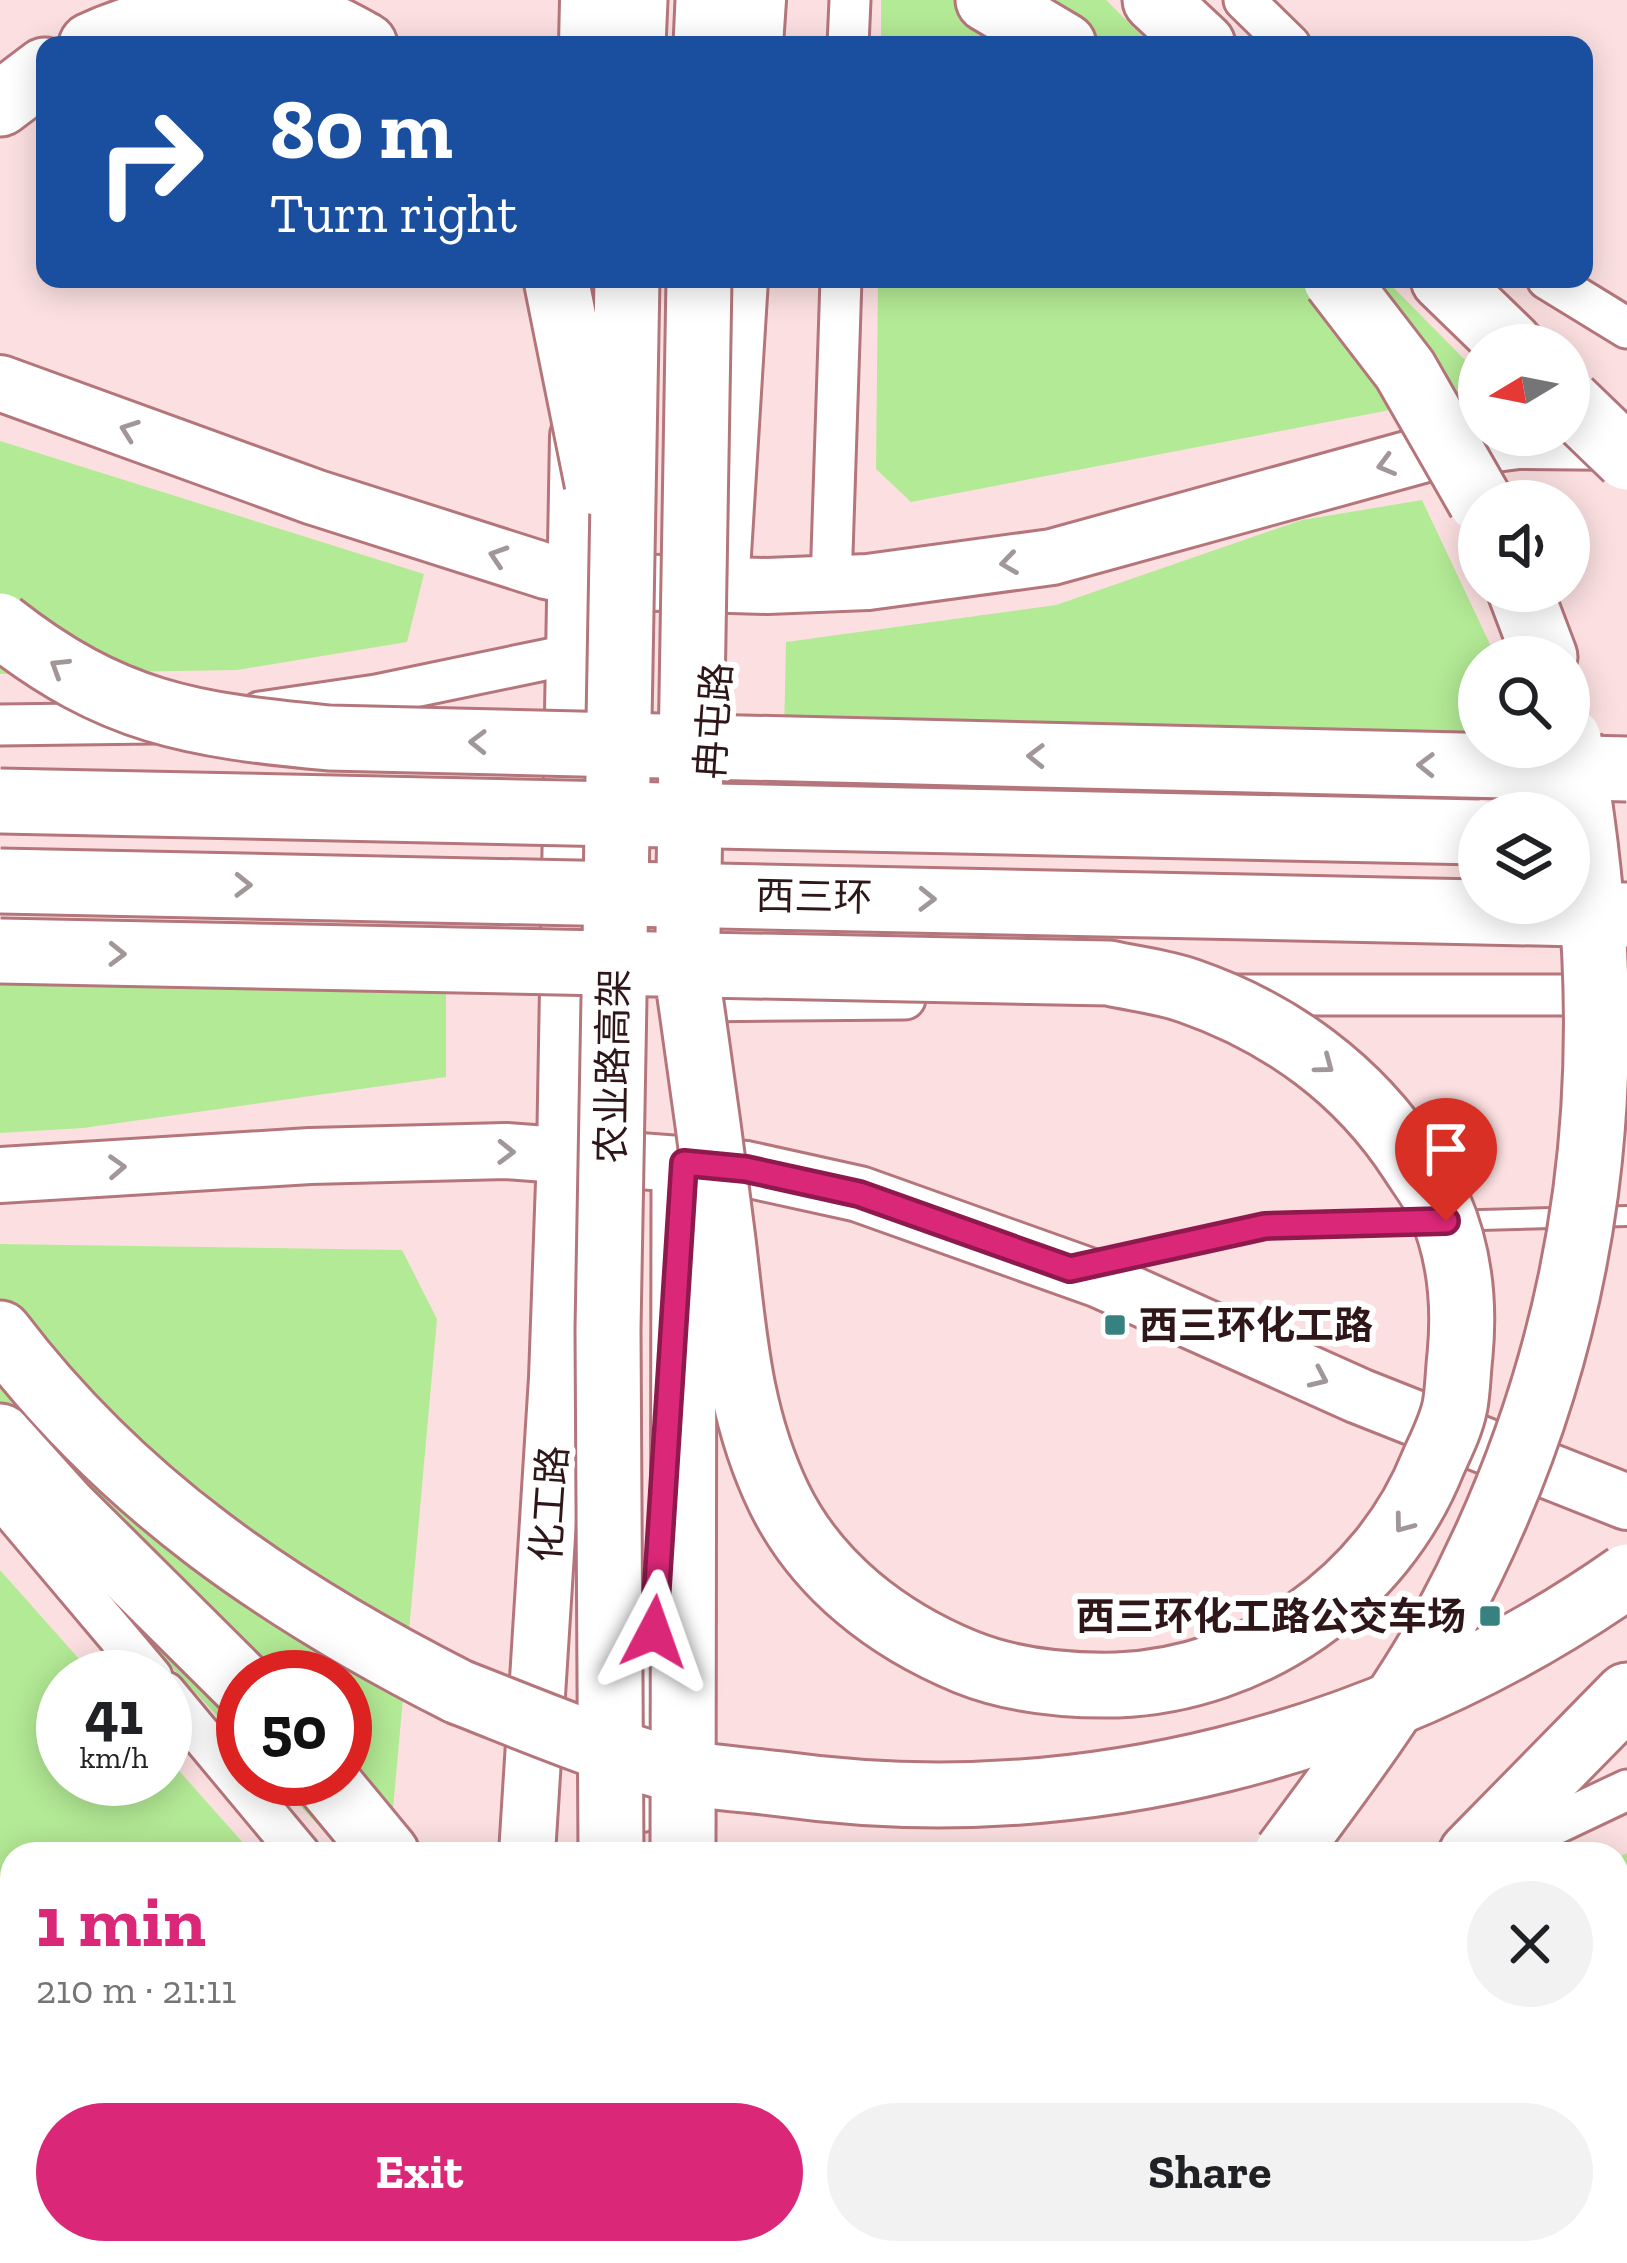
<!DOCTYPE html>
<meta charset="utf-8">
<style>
:root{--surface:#fff;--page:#f2f2f2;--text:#202124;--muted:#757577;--accent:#db2777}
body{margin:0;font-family:"Zilla Slab","Noto Sans SC",serif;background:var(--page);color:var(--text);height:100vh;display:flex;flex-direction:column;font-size:45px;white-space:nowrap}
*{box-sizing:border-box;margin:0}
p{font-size:39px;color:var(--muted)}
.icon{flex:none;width:66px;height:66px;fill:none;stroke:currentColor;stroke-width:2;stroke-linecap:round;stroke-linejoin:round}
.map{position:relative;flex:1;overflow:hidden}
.panel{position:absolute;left:0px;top:1842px;width:1629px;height:423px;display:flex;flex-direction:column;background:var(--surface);border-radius:36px 36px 0 0;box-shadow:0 6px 30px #0003}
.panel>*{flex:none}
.guide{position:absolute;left:36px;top:36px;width:1557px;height:252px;border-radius:24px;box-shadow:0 6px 30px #0003;background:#1a4fa0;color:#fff;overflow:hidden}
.needle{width:78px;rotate:260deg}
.fabs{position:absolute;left:1458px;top:324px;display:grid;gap:24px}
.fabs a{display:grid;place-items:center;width:132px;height:132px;border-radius:50%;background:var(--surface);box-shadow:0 6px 30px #0003;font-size:60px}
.speed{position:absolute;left:36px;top:1650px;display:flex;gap:24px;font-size:60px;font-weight:700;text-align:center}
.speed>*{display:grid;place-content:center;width:156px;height:156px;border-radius:50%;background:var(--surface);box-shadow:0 6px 30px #0003;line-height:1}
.speed small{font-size:30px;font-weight:400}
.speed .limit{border:18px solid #d22;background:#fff;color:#111}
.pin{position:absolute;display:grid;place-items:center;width:102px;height:102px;color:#fff;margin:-123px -51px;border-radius:50% 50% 50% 0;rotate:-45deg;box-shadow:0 0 12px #0007}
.pin .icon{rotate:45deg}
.me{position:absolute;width:132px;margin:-66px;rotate:4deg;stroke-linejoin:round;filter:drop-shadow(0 0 9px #0008)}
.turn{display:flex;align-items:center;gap:42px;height:252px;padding:0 36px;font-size:54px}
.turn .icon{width:156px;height:156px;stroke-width:2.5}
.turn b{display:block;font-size:84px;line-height:102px}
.round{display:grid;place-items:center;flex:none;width:126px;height:126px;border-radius:63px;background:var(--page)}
.headline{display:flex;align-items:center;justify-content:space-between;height:204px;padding:0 36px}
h1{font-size:72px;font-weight:800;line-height:90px;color:var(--accent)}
.button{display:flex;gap:24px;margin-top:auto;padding:24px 36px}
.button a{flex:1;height:138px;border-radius:72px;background:var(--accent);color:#fff;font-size:48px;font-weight:800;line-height:138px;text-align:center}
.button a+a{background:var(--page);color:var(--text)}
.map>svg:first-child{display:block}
.green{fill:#b3ea95}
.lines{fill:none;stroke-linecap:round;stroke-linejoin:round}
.service-casing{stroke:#b4767b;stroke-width:24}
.minor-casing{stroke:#b4767b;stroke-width:45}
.secondary-casing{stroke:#b4767b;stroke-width:60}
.trunk-casing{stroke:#b4767b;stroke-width:69}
.path{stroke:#9b8182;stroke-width:8;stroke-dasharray:12 6;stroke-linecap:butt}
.service{stroke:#fff;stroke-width:18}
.minor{stroke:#fff;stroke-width:39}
.secondary{stroke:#fff;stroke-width:54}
.trunk{stroke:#fff;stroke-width:63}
.trunk-bridge-casing{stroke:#b4767b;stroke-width:69;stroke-linecap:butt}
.trunk-bridge{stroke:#fff;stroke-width:63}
.oneway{stroke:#a19798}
.route-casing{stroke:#8e194d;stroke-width:30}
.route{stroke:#db2777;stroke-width:21}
.poi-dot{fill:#388181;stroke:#fff;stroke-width:4.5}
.labels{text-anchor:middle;stroke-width:12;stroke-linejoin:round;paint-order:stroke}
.street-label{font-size:39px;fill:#2f1719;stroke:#fff}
.poi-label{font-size:39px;font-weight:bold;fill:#2f1719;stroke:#fff;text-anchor:start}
</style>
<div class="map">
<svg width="1627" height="2263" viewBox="0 0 1627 2263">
<rect width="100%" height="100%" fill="#fce0e1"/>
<!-- green -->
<g class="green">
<polygon points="881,0 1106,0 1151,45 881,45"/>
<polygon points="878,279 1385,279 1479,374 1479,393 911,502 876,469"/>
<polygon points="0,441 424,574 407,642 237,670 0,674"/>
<polygon points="1422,500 1496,657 1479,657 1479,733 784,733 786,642 1056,605 1302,520"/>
<polygon points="0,985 446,987 446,1077 83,1128 0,1133"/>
<polygon points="0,1244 402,1250 437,1319 389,1854 345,1854 275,1779 345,1779 345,1677 243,1677 243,1744 0,1481"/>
<polygon points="0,1570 95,1677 63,1677 63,1779 165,1779 165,1755 253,1854 12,1854 12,2253 376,2253 375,2263 0,2263"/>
<polygon points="1627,1853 1627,2263 1159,2263 1171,2253 1617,2253 1617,1858"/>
</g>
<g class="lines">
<defs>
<g id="service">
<polyline points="1098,1263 1265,1226 1627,1216"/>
<polyline points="1563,2263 1571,2263"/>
</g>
<g id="minor">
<polyline points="1244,0 1290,45"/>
<polyline points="848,45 850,0"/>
<polyline points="1547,279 1627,328"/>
<polyline points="831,584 841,279"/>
<polyline points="260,712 376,695 573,654"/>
<polyline points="0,725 154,723"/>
<polyline points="1222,995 1627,995"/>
<polyline points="695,1001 905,999"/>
<polyline points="0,1497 152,1677"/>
<polyline points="165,1692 300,1854"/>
<polyline points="1492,1854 1627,1790"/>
</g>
<g id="secondary">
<polyline points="587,45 588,0"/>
<polyline points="755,45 758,0"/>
<polyline points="0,383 314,497 546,571 595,581 767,586 868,582 1052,557 1433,452 1518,441 1627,442"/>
<polyline points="722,570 740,279"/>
<polyline points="0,1175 310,1156 506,1151 746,1169 859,1194 1100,1280 1359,1396 1627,1502"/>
<polyline points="641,1804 657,1587"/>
<polyline points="527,1854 557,1378 565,1154 578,436"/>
<polyline points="501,2263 501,2253"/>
</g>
<g id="trunk">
<polyline points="988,0 1064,45"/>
<polyline points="1155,0 1203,45"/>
<path d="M 91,45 C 152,16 248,0 314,20 C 332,26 349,36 365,45"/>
<polyline points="633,45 635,0"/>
<polyline points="706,45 708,0"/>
<polyline points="0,104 45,70"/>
<polyline points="1443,279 1511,345"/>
<polyline points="1520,591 1545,657"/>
<path d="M 0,1333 C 123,1495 279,1601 459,1692"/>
<polyline points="0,1436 65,1508 243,1685"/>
<polyline points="325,1779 387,1854"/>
<polyline points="1471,1854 1627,1695"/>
<polyline points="562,2253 564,2263"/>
<polyline points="622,2253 622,2263"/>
<polyline points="695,2253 695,2263"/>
<polyline points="1020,2263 1026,2253"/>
<polyline points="1095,2263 1102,2253"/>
</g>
</defs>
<!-- service casing -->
<use href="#service" class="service-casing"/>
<!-- minor casing -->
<use href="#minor" class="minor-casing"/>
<!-- secondary casing -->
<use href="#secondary" class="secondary-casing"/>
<!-- trunk casing -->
<use href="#trunk" class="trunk-casing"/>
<!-- path -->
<g class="path">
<polyline points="0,1986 12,1997"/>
<polyline points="1617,2106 1627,2100"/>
<polyline points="1617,2132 1627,2138"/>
<polyline points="173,2263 174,2253"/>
<polyline points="257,2263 271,2253"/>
<polyline points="1467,2263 1468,2253"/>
</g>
<!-- service -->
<use href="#service" class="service"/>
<!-- minor -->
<use href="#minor" class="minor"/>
<!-- secondary -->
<use href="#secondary" class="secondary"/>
<!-- trunk -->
<use href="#trunk" class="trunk"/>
<defs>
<g id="trunk-bridge">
<polyline points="556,279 597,483"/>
<polyline points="1335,279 1405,370 1480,501"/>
<polyline points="1569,402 1627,458"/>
<path d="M 0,625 C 112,713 191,725 329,738 L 1627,769"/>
<polyline points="0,801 1479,832"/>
<polyline points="0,881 1627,915"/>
<polyline points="688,934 699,279"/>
<path d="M 0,951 L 1109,973 C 1136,979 1164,982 1189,991 C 1281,1023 1359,1080 1412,1162 C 1421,1176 1432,1190 1439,1205 C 1460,1253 1465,1303 1460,1355 C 1458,1372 1458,1390 1455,1406 C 1451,1426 1441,1445 1433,1463 C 1382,1591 1254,1680 1117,1685 C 1067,1686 1013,1681 966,1662 C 888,1630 817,1576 779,1498 C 738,1413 734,1331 723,1240 C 712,1152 700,1064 687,976"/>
<path d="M 459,1692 C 526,1718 594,1747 664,1767 C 701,1778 743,1779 781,1784 C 1077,1825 1383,1747 1627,1576"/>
<polyline points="611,1854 608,1329 627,279"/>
<polyline points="683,1854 684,1190"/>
<path d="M 1286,1854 C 1341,1780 1399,1703 1444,1622 C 1597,1340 1627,1052 1569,739"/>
</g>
</defs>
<!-- trunk-bridge casing -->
<use href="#trunk-bridge" class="trunk-bridge-casing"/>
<!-- trunk-bridge -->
<use href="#trunk-bridge" class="trunk-bridge"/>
</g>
<!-- one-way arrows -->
<defs><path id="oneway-chevron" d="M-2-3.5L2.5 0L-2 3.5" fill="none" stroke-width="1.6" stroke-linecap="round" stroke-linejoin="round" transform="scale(3)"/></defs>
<g class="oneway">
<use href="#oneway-chevron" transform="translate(129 430) rotate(-160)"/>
<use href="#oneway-chevron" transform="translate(1386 465) rotate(165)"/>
<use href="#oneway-chevron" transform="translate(498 556) rotate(-162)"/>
<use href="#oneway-chevron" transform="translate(1009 563) rotate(172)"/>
<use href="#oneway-chevron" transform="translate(59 667) rotate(-148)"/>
<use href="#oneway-chevron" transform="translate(478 742) rotate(-179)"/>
<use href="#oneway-chevron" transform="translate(1036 756) rotate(-179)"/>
<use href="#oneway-chevron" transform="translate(1426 765) rotate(-179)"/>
<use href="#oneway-chevron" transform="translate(243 885) rotate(1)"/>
<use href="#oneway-chevron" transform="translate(927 899) rotate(1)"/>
<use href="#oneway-chevron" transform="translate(117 954) rotate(1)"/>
<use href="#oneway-chevron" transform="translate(1325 1065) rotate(37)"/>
<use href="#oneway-chevron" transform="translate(506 1152) rotate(1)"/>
<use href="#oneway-chevron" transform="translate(117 1167) rotate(-3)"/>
<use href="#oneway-chevron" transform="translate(1319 1378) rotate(24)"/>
<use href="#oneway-chevron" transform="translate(1403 1524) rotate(127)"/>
</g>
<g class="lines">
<defs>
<polyline id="route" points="654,1632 684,1163 746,1169 859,1194 1070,1269 1265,1226 1446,1221"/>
</defs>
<!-- route casing -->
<use href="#route" class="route-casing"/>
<!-- route -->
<use href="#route" class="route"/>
</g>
<!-- markers -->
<g class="poi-dot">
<rect x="1103" y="1313" width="24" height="24" rx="6"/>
<rect x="1478" y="1604" width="24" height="24" rx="6"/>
</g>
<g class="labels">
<!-- street labels -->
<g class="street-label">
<text transform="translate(713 721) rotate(-86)" y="14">冉屯路</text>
<text transform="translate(814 896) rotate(1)" y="14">西三环</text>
<text transform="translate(612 1066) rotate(-89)" y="14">农业路高架</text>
<text transform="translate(549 1504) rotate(-86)" y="14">化工路</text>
</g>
<!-- poi labels -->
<g class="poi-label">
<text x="1139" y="1339">西三环化工路</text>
<text x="1466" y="1630" text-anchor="end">西三环化工路公交车场</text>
</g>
</g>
</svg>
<div class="fabs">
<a><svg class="needle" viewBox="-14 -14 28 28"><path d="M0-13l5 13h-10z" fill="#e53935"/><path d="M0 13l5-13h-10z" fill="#757577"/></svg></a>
<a><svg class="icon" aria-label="sound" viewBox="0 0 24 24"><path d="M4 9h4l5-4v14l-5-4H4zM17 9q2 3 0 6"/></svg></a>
<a><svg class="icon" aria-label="search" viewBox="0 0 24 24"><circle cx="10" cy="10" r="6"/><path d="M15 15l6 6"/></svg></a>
<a><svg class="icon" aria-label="layers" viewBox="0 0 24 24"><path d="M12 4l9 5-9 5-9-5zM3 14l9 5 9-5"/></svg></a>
</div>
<div class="speed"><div>41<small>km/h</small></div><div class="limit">50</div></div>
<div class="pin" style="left:1446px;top:1221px;background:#d93025"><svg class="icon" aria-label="arrive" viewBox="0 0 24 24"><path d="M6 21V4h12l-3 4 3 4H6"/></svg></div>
<svg class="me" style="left:654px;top:1632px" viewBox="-20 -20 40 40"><path d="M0-17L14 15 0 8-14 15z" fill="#db2777" stroke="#fff" stroke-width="4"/></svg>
<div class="guide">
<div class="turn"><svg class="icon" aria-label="right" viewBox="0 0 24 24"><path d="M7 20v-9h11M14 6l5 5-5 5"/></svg><div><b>80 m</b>Turn right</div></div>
</div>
<section class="panel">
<div class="headline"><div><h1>1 min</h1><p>210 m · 21:11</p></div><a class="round"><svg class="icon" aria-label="close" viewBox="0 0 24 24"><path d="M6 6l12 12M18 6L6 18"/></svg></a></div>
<div class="button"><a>Exit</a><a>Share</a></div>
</section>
</div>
